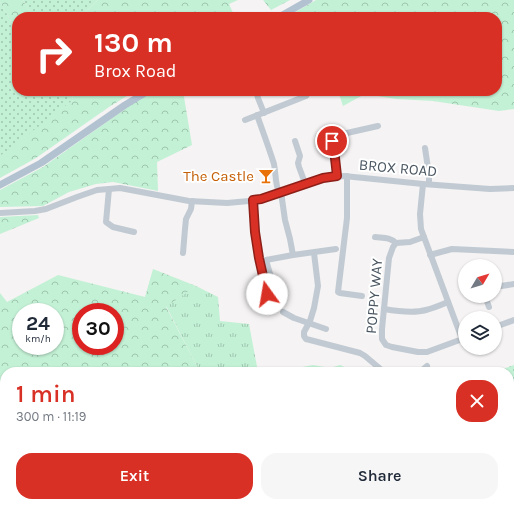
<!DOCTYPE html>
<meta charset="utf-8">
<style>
:root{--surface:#fff;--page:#f6f6f7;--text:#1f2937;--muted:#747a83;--accent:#d93025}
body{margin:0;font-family:Karla,sans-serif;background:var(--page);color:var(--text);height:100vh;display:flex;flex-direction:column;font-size:15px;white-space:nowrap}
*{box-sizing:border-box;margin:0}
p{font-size:13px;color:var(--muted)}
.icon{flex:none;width:22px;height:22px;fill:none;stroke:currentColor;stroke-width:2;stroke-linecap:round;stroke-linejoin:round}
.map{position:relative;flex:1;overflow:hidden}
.side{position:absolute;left:0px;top:367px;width:514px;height:140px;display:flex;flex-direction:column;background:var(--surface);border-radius:16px 16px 0 0;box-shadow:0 1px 3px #0004}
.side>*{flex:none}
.guide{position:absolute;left:12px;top:12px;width:490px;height:84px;border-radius:16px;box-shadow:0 1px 3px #0004;background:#d93025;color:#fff;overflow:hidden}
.needle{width:26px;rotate:52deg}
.fabs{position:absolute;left:458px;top:259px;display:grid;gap:8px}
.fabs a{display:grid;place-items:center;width:44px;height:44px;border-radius:50%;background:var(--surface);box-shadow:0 1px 3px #0004;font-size:20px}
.speed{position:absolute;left:12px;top:303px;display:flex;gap:8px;font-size:20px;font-weight:700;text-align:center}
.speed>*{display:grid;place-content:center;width:52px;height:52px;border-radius:50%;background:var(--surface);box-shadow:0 1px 3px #0004;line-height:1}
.speed small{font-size:10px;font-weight:400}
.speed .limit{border:6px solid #d22;background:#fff;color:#111}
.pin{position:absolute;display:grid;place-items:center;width:34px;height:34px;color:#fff;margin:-17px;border:2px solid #fff;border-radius:50%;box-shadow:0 1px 4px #0007}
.me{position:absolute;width:44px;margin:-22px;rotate:347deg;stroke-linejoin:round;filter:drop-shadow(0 0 3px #0008)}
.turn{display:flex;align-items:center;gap:14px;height:84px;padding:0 16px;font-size:18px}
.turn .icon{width:52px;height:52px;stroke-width:2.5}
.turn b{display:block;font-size:28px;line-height:34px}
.round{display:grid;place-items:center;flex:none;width:42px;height:42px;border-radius:16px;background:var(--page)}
.head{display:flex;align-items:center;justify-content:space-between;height:68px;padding:0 16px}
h1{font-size:24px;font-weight:600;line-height:30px;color:var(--accent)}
.primary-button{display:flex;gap:8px;margin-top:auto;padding:8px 16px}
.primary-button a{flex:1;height:46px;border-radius:16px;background:var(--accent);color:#fff;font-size:16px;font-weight:600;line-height:46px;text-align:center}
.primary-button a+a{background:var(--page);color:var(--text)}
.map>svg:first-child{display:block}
.grass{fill:url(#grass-tufts)}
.forest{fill:url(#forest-crowns);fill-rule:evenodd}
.park{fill:url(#park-dots)}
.water{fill:#90daee}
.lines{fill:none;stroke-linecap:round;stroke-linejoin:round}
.stream{stroke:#90daee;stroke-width:1.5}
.minor{stroke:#c1cad2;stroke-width:6}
.major{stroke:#b3c2d1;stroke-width:7}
.route-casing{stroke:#8d1f18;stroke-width:10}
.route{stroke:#d93025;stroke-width:7}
.labels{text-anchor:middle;stroke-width:4;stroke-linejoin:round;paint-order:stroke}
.street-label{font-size:15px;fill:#4a5661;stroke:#fff}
.food-label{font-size:15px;fill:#c56008;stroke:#fff;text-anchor:end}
</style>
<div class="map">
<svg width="514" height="507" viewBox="0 0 514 507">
<defs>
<pattern id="grass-tufts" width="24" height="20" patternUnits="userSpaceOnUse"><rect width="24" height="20" fill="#c3f1d5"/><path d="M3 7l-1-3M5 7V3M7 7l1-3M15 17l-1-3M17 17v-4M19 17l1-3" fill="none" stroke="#a0c6b0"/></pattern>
<pattern id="forest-crowns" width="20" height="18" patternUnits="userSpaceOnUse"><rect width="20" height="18" fill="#c3f1d5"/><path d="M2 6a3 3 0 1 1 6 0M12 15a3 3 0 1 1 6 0" fill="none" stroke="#a0c6b0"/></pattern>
<pattern id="park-dots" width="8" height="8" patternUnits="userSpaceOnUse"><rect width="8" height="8" fill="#c3f1d5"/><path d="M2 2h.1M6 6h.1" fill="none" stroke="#a0c6b0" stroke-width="1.8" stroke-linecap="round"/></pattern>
</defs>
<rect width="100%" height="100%" fill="#f5f3f3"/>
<!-- grass -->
<g class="grass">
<polygon points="196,286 218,297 220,321 249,324 258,372 200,372 166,306"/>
<polygon points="222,502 291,502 295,507 303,507 227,507"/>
</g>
<!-- forest -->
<g class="forest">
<polygon points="0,0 23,0 33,17 17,17 17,32 0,2"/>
<polygon points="98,0 238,0 229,4 235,17 80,17"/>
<polygon points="263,0 290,0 271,10"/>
<polygon points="316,0 514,0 514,109 499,111 433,101 396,99 365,94 343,106 338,91 497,91 497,17 287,17"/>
<polygon points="72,91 135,91 109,107 36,158 0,178 0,156 30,131 73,100"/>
<polygon points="154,91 183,91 192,145 157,162 158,191 113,182 96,184 69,192 43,206 0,207 0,190 43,167 142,97"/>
<polygon points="38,215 39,218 0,234 0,217"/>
<path d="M 153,269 L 196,286 L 166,307 L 200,372 L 5,372 L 5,502 L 100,502 L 94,507 L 0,507 L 0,293 L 7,302 L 58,275 L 145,297 ZM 21,312 L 55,312 L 55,346 L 21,346 ZM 81,312 L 115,312 L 115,346 L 81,346 Z"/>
<polygon points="313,365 330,368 340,365 355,372 291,372 292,369"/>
<polygon points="179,502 222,502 227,507 183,507"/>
<polygon points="291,502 497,502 496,507 295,507"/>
</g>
<!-- park -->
<g class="park">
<polygon points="23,0 98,0 80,17 33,17"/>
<polygon points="0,2 17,32 17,91 72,91 73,100 0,156"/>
<polygon points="514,365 514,507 496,507 497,502 509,502 509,372 494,372"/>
</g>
<!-- water -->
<polygon class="water" points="323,502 338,502 337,507 323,507"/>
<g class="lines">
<!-- stream -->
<polyline class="stream" points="491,507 491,502"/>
<!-- minor -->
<g class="minor">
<polyline points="260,91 257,94 258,98 264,113"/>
<path d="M 257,115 C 263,132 269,148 274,164 C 276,174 275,183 279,193"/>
<polyline points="245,120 306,96 308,93 307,91"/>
<polyline points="295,141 300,156 298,163 299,167 305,183"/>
<polyline points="425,148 429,175 429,184"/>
<polyline points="337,176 332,139 335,136 338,135 378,126"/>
<polyline points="347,176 347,218 338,292 340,293 362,296"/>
<polyline points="423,184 420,214 421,229 462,339"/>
<polyline points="109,189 106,222 113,227 134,232"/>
<polyline points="281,192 285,220 290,239 293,255 336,249"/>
<polyline points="253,200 255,232 259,259 267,294"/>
<polyline points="0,213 35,211 46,209 77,197 97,190 109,189 120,188 189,201 227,203 249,201 261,199 323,178 344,176 423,184 490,189 514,188"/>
<path d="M 375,237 C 383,238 390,237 396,243"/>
<polyline points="424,237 410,242 396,243 393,247 389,258 382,329 382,339 386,345 392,347 418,352 427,352 465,338"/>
<polyline points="183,253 185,229 186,219 191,209 192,201"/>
<polyline points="314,253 318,286 314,308 310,321 304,332 304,336 306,339 310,340 360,353 365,356 384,372"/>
<polyline points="430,255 452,249 514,252"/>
<polyline points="495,287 514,284"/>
<polyline points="275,291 266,260 293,255"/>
<polyline points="485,296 489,307"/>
<path d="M 384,309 C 396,311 415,313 426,310 C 434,308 441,305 448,302"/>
<polyline points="283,312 294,318 326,329"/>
<polyline points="495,327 514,320"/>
<polyline points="420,372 427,366"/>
</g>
<!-- major -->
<g class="major">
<polyline points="279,17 309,0"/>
<polyline points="0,185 41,163 125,105 148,91"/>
</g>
</g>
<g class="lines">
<defs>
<polyline id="route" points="267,294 259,258 255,232 253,200 261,199 323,178 337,176 335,158 332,141"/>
</defs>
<!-- route casing -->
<use href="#route" class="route-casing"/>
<!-- route -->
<use href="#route" class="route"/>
</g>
<!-- icons -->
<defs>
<symbol id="bar-bare" viewBox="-9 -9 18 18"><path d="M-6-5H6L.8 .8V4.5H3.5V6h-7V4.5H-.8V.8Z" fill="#e8710a" stroke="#fff" stroke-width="2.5" paint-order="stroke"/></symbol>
</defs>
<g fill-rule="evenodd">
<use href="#bar-bare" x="255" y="165" width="22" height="22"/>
</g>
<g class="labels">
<!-- street labels -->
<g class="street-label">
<text transform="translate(398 168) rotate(5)" y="5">BROX ROAD</text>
<text transform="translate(374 296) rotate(-85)" y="5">POPPY WAY</text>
</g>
<!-- food labels -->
<g class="food-label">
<text x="254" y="181">The Castle</text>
</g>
</g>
</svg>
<div class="fabs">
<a><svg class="needle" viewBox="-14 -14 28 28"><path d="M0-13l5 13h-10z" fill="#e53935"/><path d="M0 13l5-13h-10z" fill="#747a83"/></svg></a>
<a><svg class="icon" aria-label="layers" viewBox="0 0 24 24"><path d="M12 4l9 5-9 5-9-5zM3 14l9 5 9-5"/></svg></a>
</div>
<div class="speed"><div>24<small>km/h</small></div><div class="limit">30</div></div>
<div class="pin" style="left:332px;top:141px;background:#d93025"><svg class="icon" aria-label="arrive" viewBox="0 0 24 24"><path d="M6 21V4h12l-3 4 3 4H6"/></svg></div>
<svg class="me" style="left:267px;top:294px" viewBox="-20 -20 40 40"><circle r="19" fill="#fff"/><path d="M0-13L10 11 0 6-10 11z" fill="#d93025"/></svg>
<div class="guide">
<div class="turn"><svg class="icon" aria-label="right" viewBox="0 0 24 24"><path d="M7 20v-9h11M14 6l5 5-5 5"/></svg><div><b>130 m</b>Brox Road</div></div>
</div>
<section class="side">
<div class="head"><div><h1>1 min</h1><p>300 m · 11:19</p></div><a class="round" style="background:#d93025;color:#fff"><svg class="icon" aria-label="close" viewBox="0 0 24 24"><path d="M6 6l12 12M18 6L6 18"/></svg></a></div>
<div class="primary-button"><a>Exit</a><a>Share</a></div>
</section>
</div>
